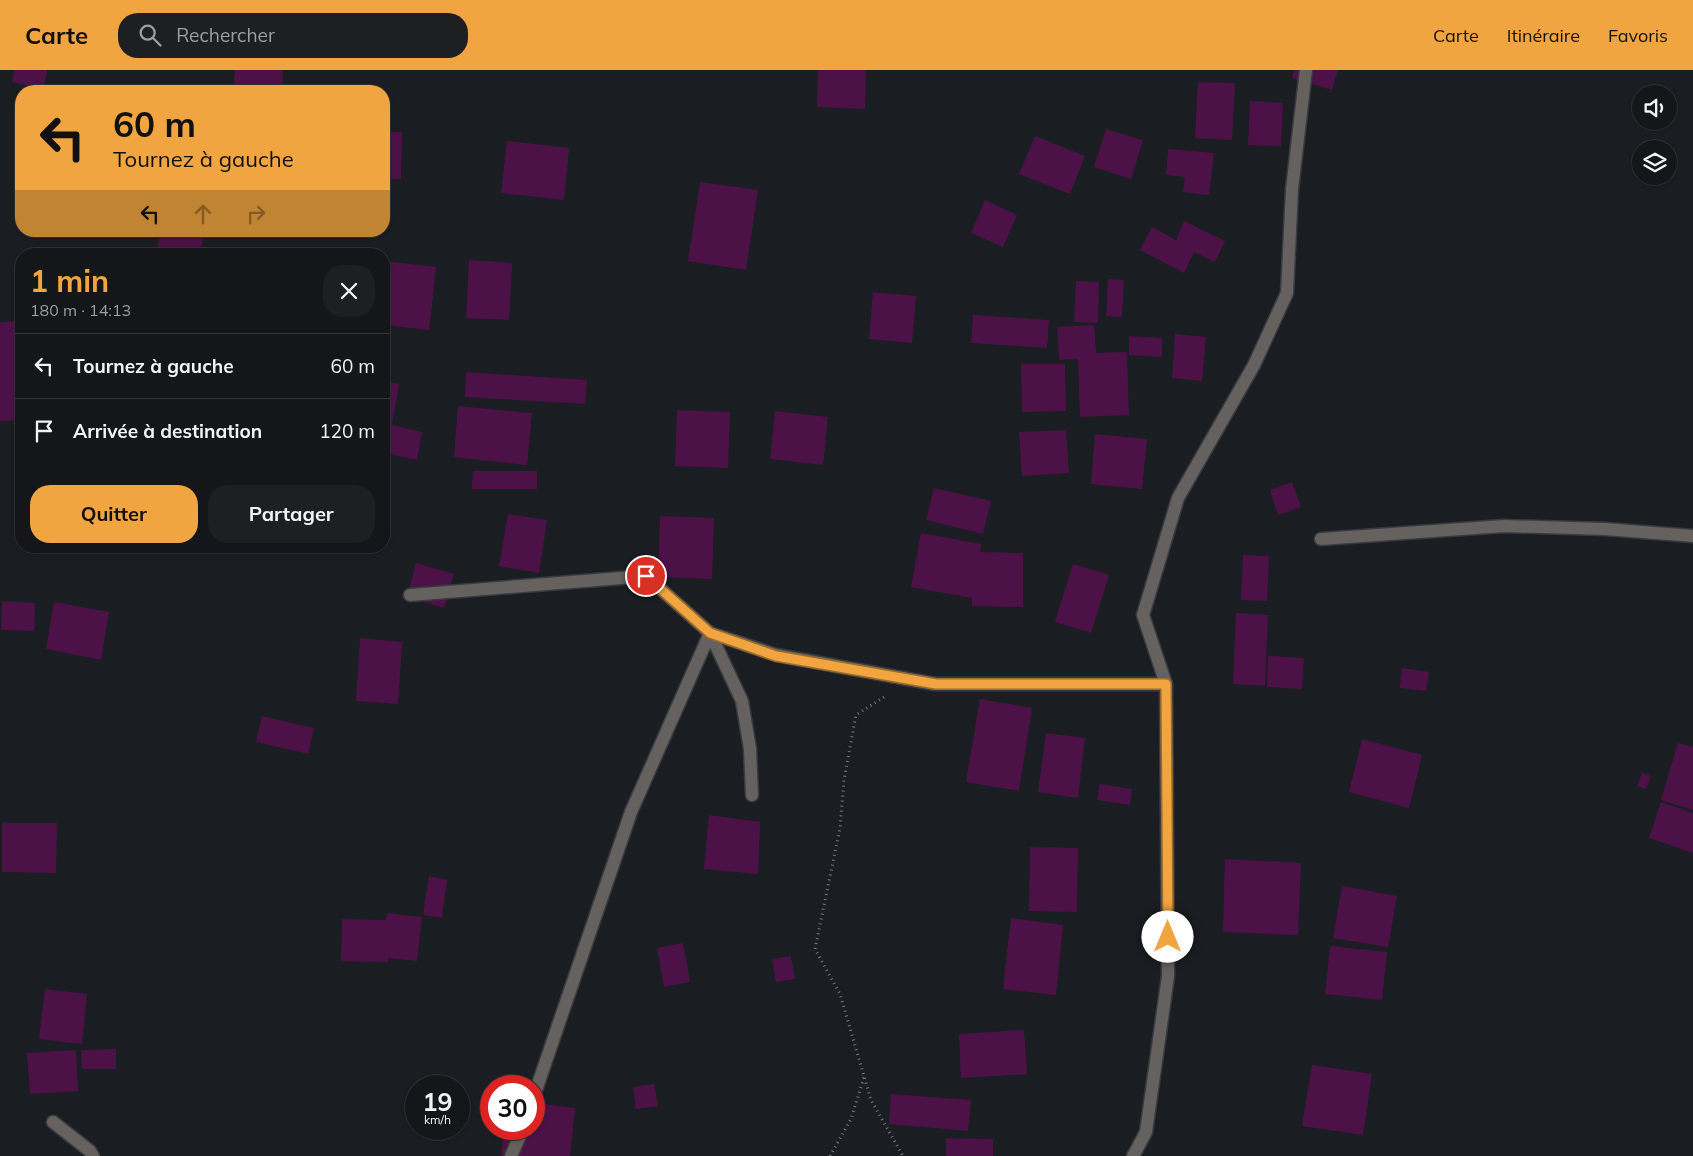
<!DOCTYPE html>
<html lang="fr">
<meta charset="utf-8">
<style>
:root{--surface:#14161a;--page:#1d1f23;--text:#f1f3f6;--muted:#9d9fa2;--line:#333539;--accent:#f1a540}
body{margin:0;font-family:Mulish,sans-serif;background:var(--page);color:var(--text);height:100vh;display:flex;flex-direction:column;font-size:19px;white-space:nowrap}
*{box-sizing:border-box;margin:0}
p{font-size:16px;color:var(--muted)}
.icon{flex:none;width:28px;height:28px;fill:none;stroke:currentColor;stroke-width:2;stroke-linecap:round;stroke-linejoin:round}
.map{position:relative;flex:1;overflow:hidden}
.details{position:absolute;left:15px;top:178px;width:375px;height:305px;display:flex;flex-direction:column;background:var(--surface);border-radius:20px;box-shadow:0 1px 4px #0004,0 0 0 1px var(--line)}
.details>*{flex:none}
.hud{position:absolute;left:15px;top:15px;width:375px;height:152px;border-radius:20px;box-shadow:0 1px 4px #0004,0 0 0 1px var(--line);background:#f1a540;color:#111;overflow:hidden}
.fabs{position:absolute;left:1632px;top:15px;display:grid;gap:10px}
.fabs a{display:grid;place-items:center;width:45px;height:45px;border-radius:50%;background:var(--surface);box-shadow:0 1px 4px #0004,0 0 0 1px var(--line);font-size:25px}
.speed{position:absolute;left:405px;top:1005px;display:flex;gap:10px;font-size:25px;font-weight:700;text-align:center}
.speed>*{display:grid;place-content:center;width:65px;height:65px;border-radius:50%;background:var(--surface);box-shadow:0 1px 4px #0004,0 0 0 1px var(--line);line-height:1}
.speed small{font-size:12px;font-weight:400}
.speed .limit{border:8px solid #d22;background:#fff;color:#111}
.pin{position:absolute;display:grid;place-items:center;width:42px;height:42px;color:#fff;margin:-21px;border:2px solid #fff;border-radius:50%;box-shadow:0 1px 5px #0007}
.me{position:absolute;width:55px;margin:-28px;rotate:0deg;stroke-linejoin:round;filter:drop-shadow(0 0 4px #0008)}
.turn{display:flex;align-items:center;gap:18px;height:105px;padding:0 15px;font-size:22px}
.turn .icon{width:65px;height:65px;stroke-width:2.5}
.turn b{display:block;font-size:35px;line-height:42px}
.lanes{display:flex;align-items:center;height:48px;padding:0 15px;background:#0003;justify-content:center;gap:25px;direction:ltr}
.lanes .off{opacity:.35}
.round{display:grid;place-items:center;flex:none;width:52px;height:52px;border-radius:20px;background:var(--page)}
.head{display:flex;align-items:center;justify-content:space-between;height:85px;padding:0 15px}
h1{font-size:30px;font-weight:700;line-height:38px;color:var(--accent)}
.action{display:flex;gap:10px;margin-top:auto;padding:10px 15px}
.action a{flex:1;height:58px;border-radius:20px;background:var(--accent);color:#111;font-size:20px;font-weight:700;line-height:58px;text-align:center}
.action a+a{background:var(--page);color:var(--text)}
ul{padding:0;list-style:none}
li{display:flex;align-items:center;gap:15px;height:65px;padding:0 15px;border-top:1px solid var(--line)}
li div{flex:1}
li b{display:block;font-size:19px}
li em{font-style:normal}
header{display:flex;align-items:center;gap:30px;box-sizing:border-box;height:70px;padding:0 25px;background:var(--accent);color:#111}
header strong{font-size:24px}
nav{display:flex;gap:28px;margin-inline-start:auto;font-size:18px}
.search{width:350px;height:45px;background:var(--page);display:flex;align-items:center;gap:12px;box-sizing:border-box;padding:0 18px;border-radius:20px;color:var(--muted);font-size:19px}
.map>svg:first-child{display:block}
.building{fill:#4c1248}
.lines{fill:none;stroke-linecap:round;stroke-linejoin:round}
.minor-casing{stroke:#373a3f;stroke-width:15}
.path{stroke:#787a7f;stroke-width:3;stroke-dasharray:1 4;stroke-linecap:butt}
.minor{stroke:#64615f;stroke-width:12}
.route-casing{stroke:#9d6b2a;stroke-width:12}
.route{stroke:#f1a540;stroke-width:9}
</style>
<header>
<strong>Carte</strong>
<div class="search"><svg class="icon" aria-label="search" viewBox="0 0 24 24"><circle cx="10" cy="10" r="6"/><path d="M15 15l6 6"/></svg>Rechercher</div>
<nav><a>Carte</a><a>Itinéraire</a><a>Favoris</a></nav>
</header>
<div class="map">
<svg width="1693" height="1086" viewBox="0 0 1693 1086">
<rect width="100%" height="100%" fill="#1a1d22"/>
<!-- building -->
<g class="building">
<polygon points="14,0 47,0 43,19 12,12"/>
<polygon points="235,0 283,0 282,21 233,21"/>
<polygon points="818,0 866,0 865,39 817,37"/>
<polygon points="1294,0 1338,0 1332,20 1292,8"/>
<polygon points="1198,12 1235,13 1232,70 1195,68"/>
<polygon points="1250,31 1283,33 1281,76 1248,75"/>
<polygon points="1106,59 1143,70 1131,109 1094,97"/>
<polygon points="384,62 402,62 401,109 384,109"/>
<polygon points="1035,66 1085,86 1070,124 1019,104"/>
<polygon points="507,71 569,78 564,130 501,123"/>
<polygon points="1168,79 1214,83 1209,125 1183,122 1185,107 1166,105"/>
<polygon points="700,112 758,120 746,200 688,191"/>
<polygon points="985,130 1017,145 1003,177 971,163"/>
<polygon points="1184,151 1225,171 1215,192 1194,182 1184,203 1140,180 1152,157 1176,170"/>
<polygon points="161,161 180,161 203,167 200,184 156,184"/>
<polygon points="469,190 512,193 509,250 466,248"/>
<polygon points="384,191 436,197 429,260 384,255"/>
<polygon points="1108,209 1124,210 1122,247 1106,246"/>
<polygon points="1076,211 1099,212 1098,253 1074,252"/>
<polygon points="873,222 916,226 912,273 869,269"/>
<polygon points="973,245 1049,250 1047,278 971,273"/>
<polygon points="16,251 21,350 0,351 0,252"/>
<polygon points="1094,255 1096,283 1127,282 1129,345 1080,347 1078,289 1059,290 1057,257"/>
<polygon points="1175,264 1206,267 1202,311 1172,308"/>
<polygon points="1129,266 1162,268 1162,287 1129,285"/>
<polygon points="1021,294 1065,294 1066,341 1022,342"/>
<polygon points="466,302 587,310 585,334 465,327"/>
<polygon points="384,311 399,314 392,355 422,362 417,390 384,383"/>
<polygon points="458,336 532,343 527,395 454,387"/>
<polygon points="677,340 730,342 728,398 675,396"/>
<polygon points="775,341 828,347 823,395 770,389"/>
<polygon points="1066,360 1069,403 1022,406 1019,362"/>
<polygon points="1095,364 1147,369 1142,419 1091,414"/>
<polygon points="473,401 537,401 537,419 472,419"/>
<polygon points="1292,412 1301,437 1278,445 1270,420"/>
<polygon points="934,418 991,431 983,464 926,450"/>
<polygon points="508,444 547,450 539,503 499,496"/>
<polygon points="660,446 714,448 712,509 658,507"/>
<polygon points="921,463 981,474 980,482 1023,483 1023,537 972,536 972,528 911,517"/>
<polygon points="1243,485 1269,486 1267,531 1241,530"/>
<polygon points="416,493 454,504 444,538 407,527"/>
<polygon points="1073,494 1109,505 1091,563 1055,552"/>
<polygon points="2,531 35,533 34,561 1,560"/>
<polygon points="54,532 109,542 101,590 46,579"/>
<polygon points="1236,543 1268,545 1265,616 1233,614"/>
<polygon points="360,568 402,572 398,634 356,631"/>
<polygon points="1268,586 1304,588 1302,619 1267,617"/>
<polygon points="1402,598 1429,602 1426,621 1400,618"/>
<polygon points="980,629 1032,638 1019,721 966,712"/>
<polygon points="262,646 314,658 308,684 256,672"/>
<polygon points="1046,663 1085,668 1078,728 1038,722"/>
<polygon points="1362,669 1422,685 1409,738 1349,722"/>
<polygon points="1678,673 1693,677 1693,740 1661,730"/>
<polygon points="1642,703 1651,706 1646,719 1637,716"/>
<polygon points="1100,714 1132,719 1130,735 1097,730"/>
<polygon points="1661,732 1693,743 1693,783 1649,768"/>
<polygon points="709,745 760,752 758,804 704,799"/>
<polygon points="2,753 57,753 56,803 2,802"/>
<polygon points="1030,777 1078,778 1077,842 1029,841"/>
<polygon points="1225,789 1301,793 1298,865 1223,862"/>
<polygon points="429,806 447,810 442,848 423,845"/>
<polygon points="1342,816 1397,826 1388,877 1333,868"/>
<polygon points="387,843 422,847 417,891 388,888 388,892 341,891 342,849 386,850"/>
<polygon points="1011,848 1063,855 1056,925 1003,919"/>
<polygon points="683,873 690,912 664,917 657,878"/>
<polygon points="1330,876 1387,882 1382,930 1325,924"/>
<polygon points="791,886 795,909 776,912 772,889"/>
<polygon points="45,919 87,924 82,974 39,969"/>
<polygon points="1024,960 1027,1004 961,1008 959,964"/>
<polygon points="116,979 116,999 82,999 81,980"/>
<polygon points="76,980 78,1021 30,1024 27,983"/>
<polygon points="1312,995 1372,1004 1363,1065 1302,1056"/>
<polygon points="654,1014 658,1036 636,1039 633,1017"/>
<polygon points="891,1024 971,1030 968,1061 889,1054"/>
<polygon points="534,1033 575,1038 570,1086 501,1086 504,1059 534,1059"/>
<polygon points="946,1068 993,1069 993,1086 946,1086"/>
</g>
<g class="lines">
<defs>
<g id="minor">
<polyline points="1321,469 1504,456 1605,459 1693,466"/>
<polyline points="410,525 646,506 710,563 776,585 935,614 1166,614"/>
<polyline points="710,563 742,631 750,679 752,725"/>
<polyline points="534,1026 631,742 710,563"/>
<polyline points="53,1052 90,1081 93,1086"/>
<polyline points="511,1086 523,1059"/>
<polyline points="1133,1086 1146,1062 1168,906 1166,614 1143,545 1178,428 1254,295 1287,223 1292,119 1306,0"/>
</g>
</defs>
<!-- minor casing -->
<use href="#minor" class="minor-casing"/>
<!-- path -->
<g class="path">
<polyline points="884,627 856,645 844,710 840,758 815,879 840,924 871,1030 903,1086"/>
<polyline points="830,1086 851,1049 864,1007"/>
</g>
<!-- minor -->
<use href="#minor" class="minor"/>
</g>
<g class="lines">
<defs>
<polyline id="route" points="646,506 710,563 776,586 936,614 1166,614 1168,867"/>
</defs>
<!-- route casing -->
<use href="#route" class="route-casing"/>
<!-- route -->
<use href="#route" class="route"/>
</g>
</svg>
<div class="fabs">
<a><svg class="icon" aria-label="sound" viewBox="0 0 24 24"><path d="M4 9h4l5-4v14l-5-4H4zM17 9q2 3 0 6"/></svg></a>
<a><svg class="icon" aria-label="layers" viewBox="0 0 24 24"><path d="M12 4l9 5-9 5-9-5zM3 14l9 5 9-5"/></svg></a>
</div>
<div class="speed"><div>19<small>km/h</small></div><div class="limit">30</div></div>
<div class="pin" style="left:646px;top:506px;background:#d93025"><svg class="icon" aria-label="arrive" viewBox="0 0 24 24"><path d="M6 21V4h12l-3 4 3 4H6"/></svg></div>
<svg class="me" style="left:1168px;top:867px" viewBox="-20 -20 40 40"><circle r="19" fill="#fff"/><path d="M0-13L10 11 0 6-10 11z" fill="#f1a540"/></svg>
<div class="hud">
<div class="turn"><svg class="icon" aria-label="left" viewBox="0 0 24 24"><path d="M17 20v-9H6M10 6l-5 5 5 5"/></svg><div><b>60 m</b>Tournez à gauche</div></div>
<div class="lanes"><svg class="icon" aria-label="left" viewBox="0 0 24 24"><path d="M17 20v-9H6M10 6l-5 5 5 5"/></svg><svg class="icon off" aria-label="ahead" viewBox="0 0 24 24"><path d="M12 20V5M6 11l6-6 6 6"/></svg><svg class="icon off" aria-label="right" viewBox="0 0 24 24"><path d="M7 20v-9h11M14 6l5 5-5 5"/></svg></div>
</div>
<section class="details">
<div class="head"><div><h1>1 min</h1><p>180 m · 14:13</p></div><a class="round"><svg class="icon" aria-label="close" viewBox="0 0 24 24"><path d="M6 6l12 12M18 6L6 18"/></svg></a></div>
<ul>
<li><svg class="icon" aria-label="left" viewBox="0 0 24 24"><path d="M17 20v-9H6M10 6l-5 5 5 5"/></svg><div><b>Tournez à gauche</b></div><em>60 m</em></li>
<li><svg class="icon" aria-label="arrive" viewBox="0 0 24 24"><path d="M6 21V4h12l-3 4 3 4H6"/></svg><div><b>Arrivée à destination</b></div><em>120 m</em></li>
</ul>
<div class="action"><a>Quitter</a><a>Partager</a></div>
</section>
</div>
